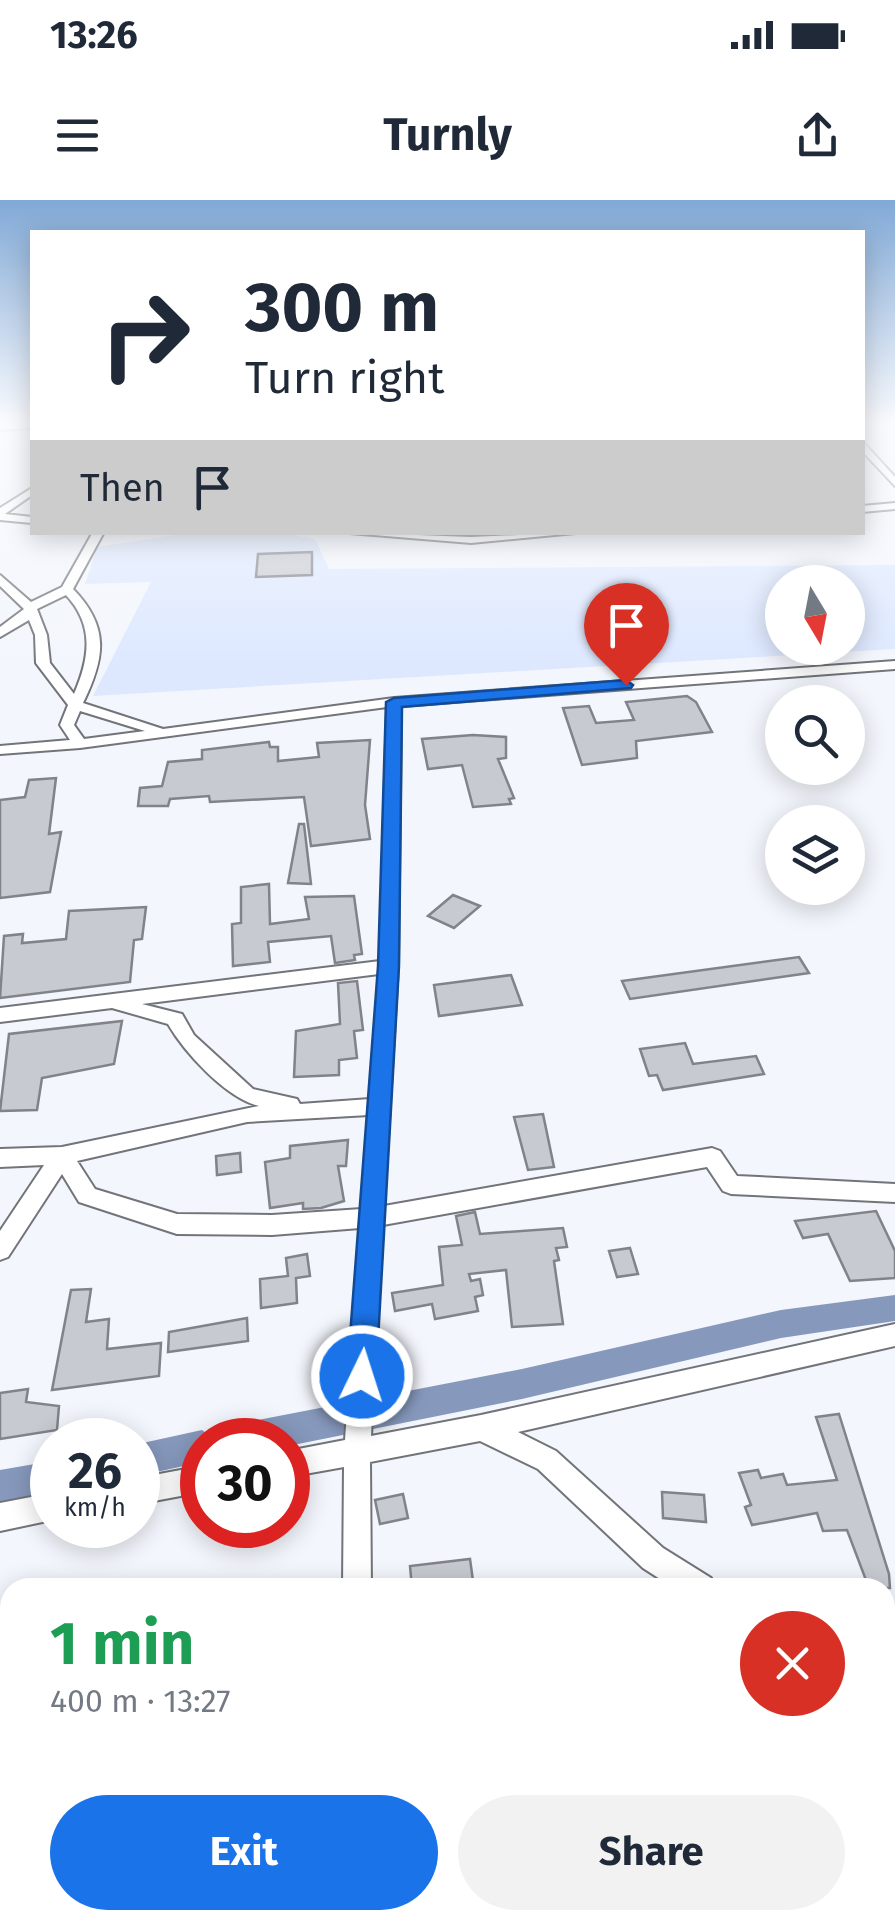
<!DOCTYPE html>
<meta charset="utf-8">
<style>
:root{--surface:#fff;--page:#f2f2f3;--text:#1f2937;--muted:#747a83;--accent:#1a73e8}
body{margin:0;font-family:"Fira Sans",sans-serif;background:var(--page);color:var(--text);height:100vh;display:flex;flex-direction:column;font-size:38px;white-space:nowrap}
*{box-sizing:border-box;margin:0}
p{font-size:32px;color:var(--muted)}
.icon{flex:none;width:55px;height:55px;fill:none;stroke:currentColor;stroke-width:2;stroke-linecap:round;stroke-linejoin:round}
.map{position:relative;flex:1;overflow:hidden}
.details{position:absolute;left:0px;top:1378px;width:895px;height:352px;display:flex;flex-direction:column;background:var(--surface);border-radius:30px 30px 0 0;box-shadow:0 5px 25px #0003}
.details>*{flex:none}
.guide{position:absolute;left:30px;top:30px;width:835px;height:305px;border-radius:0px;box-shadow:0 5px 25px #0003;background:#fff;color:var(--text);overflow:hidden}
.needle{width:65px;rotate:170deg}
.fabs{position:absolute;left:765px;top:365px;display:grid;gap:20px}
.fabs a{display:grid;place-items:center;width:100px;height:100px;border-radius:50%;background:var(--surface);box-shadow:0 5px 25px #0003;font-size:50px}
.speed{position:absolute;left:30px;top:1218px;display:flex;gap:20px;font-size:50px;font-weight:700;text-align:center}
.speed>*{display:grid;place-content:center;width:130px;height:130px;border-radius:50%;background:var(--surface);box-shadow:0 5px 25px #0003;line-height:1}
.speed small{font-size:25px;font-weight:400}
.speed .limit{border:15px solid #d22;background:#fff;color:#111}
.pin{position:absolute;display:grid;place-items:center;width:85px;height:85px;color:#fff;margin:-102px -42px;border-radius:50% 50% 50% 0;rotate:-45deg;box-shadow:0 0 10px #0007}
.pin .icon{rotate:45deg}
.me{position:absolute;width:110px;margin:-55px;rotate:4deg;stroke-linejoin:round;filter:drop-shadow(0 0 8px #0008)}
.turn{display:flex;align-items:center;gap:35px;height:210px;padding:0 50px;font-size:45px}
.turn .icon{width:130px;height:130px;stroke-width:2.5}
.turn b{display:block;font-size:70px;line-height:85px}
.then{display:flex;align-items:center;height:95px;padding:0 50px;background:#0003;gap:20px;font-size:38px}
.round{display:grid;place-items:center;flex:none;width:105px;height:105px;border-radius:52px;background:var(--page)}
.overview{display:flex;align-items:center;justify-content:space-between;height:170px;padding:0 50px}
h1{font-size:60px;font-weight:700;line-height:75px;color:#1e9e55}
.action{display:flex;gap:20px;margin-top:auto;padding:20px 50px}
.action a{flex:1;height:115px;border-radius:60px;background:var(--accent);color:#fff;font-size:40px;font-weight:700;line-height:115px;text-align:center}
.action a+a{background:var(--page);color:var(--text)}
.status{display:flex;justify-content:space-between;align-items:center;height:70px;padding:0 50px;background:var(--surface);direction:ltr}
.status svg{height:28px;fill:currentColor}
header{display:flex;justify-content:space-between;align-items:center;height:130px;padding:0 50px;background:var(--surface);font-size:45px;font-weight:700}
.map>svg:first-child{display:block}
.green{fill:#dde8ff;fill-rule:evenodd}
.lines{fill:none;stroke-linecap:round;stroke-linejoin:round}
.canal{fill:#8698bc;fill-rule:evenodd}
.building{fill:#c7cad0;stroke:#808389;stroke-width:2.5}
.street-casing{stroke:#717479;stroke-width:4}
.street{fill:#fff;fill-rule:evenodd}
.route{fill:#1a73e8;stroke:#114b97;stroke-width:2.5}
</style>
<div class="status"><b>13:26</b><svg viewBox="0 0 49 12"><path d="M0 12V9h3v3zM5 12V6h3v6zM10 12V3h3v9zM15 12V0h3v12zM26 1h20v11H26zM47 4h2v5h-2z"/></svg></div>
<header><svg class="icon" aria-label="menu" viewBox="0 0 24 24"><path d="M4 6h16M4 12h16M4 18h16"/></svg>Turnly<svg class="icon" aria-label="share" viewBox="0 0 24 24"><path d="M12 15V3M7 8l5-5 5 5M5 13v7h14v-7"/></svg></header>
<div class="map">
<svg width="895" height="1729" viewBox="0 0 895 1729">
<rect width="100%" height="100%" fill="#f3f6fc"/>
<!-- green -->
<path class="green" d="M 196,332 L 279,333 L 315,339 L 329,369 L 895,365 L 895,449 L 93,496 L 151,382 L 85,384 L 97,347 ZM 782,382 L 848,382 L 848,448 L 782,448 Z"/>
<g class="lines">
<!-- canal -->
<g class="canal">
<polygon points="895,1095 895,1121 781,1138 522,1199 288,1246 288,1240 221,1240 225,1229 237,1224 522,1169 781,1110"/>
<polygon points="202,1230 216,1240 202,1240 202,1262 138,1276 138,1244"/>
<polygon points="52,1261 52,1295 0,1304 0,1270"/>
</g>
</g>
<!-- building -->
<g class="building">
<polygon points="312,352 312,375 256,377 258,354"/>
<polygon points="687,496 696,502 712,532 636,541 637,558 582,565 563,508 589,506 596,523 634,520 626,502"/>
<polygon points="473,535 506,537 506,558 498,559 514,598 509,599 511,604 473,607 462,565 428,569 422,539"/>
<polygon points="370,540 365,605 370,639 311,646 304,597 210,602 209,596 170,599 168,606 138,606 140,588 162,586 168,562 202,559 202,550 269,542 270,547 278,547 278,561 319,557 317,543"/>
<polygon points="56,578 49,634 61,632 50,692 0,698 0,600 25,597 29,580"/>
<polygon points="299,624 304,624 311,684 288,683"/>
<polygon points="269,684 270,724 309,719 305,697 354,696 362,754 354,755 355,760 335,763 331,736 268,742 270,762 233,766 232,724 241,723 241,687"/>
<polygon points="453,695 480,706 454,728 428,716"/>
<polygon points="146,707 142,739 134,740 130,782 0,798 4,736 23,734 22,743 66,739 69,711"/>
<polygon points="799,757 809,773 630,799 622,781"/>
<polygon points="511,775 522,805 439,816 434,785"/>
<polygon points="357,781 363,830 354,831 357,858 339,860 339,875 294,877 296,831 340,824 338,783"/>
<polygon points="122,821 114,864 42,878 37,910 0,911 9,834"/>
<polygon points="685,843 693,864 756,856 764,874 663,890 657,875 649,876 640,849"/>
<polygon points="543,914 554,967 528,970 514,917"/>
<polygon points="348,940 346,966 338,966 344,1001 321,1008 303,1009 303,1003 270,1008 265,962 290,958 290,946"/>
<polygon points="240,953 241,972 217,975 216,956"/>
<polygon points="876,1011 895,1051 895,1078 850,1081 828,1034 803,1038 795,1021"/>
<polygon points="475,1012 480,1034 563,1028 567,1047 556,1048 559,1060 554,1061 563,1124 512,1127 506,1070 469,1074 471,1081 480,1079 483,1095 475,1097 478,1111 435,1119 432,1104 395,1111 392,1093 443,1085 439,1047 462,1045 456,1016"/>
<polygon points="630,1048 638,1074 617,1077 609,1051"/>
<polygon points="307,1054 310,1076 296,1078 297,1103 261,1108 260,1079 288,1076 286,1058"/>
<polygon points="91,1089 86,1122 109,1119 107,1149 161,1143 159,1176 52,1190 71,1090"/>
<polygon points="247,1118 248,1141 168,1152 169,1132"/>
<polygon points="28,1189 26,1202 59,1206 57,1230 0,1239 0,1193"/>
<polygon points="839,1214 889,1374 890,1388 869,1388 847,1330 823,1331 817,1313 752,1325 745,1307 751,1305 739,1273 758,1270 761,1278 783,1274 787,1285 837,1280 816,1217"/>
<polygon points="662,1292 704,1295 706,1322 663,1318"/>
<polygon points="403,1294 408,1318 380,1324 375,1300"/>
<polygon points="470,1359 474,1388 412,1388 410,1366"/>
</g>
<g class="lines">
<defs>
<g id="street">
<polygon points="32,223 32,228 0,230 0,224"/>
<polygon points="862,241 895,277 895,286 862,251"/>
<polygon points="32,288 32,295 5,314 32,317 32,323 0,320 0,308"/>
<polygon points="895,303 895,309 862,312 862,306"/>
<path d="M 93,332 L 104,332 L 73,389 C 110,427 105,458 83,503 L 163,529 L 394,498 L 895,461 L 895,469 L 401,506 L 398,766 L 384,1006 L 712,948 L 720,951 L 737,976 L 895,984 L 895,1002 L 731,994 L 723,991 L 707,967 L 383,1025 L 371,1236 L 481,1215 L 895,1124 L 895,1146 L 518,1232 L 556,1251 L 663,1348 L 711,1378 L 715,1388 L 674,1388 L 643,1368 L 538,1269 L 480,1241 L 370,1262 L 371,1388 L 343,1388 L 344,1267 L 288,1277 L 288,1251 L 345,1240 L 360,1028 L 272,1035 L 177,1034 L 79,1002 L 62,974 L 8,1057 L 0,1060 L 0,1031 L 44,965 L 0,967 L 0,949 L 62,947 L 259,906 C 226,898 185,853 168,824 L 112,808 L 0,822 L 0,808 L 380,761 L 387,507 L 80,548 L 0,554 L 0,546 L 70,540 L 60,525 L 68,505 L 36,463 L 35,435 L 29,420 L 0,437 L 0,427 L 24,409 L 0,386 L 0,375 L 31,402 L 62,387 ZM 66,395 C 94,425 90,457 74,494 L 50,463 L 47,435 L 37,409 ZM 80,511 L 145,531 L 84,539 L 74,525 ZM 379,774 L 370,899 L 300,904 L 297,899 L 253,889 L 194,835 L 182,814 L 142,804 ZM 369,915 L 362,1009 L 272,1015 L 177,1014 L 95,989 L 77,961 L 247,922 Z"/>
<polygon points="337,332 471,337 586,332 471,343"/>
<polygon points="202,1266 202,1292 138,1304 138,1278"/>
<polygon points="52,1293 52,1320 0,1331 0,1303"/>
<polygon points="895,1440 895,1470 885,1472 885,1442"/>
<polygon points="16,1720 52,1720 48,1729 12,1729"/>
<polygon points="330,1720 364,1720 363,1729 329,1729"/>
</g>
</defs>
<!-- street casing -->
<use href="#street" class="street-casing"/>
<!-- street -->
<use href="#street" class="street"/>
</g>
<!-- sky -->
<linearGradient id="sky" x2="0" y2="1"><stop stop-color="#81a9d6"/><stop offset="0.48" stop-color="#fafbfe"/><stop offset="1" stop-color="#fafbfe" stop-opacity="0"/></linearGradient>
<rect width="895" height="465" fill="url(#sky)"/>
<!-- route -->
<polygon class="route" points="626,480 633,485 631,488 402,507 399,766 376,1176 372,1185 362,1189 351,1185 347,1176 378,766 386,502 394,498"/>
</svg>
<div class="fabs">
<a><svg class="needle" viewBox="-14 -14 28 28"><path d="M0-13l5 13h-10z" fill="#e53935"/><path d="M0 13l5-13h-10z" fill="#747a83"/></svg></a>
<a><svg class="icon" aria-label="search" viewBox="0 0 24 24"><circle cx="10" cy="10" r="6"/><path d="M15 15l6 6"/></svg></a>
<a><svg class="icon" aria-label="layers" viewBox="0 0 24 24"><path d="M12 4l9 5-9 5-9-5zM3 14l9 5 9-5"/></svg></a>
</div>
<div class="speed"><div>26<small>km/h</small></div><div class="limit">30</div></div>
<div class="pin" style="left:626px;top:485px;background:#d93025"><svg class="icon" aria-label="arrive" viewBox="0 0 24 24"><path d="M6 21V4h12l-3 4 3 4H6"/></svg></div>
<svg class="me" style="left:362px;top:1176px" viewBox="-20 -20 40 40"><circle r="17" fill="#1a73e8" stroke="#fff" stroke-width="3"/><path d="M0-11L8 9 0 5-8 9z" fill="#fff"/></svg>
<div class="guide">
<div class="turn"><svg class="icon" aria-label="right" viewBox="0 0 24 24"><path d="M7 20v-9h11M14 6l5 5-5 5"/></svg><div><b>300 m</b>Turn right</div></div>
<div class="then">Then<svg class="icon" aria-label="arrive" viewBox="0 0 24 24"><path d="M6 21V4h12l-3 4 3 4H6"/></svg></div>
</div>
<section class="details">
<div class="overview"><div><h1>1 min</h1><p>400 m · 13:27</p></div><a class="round" style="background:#d93025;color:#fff"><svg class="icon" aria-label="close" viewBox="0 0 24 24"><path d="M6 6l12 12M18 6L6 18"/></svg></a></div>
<div class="action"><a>Exit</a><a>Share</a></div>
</section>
</div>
